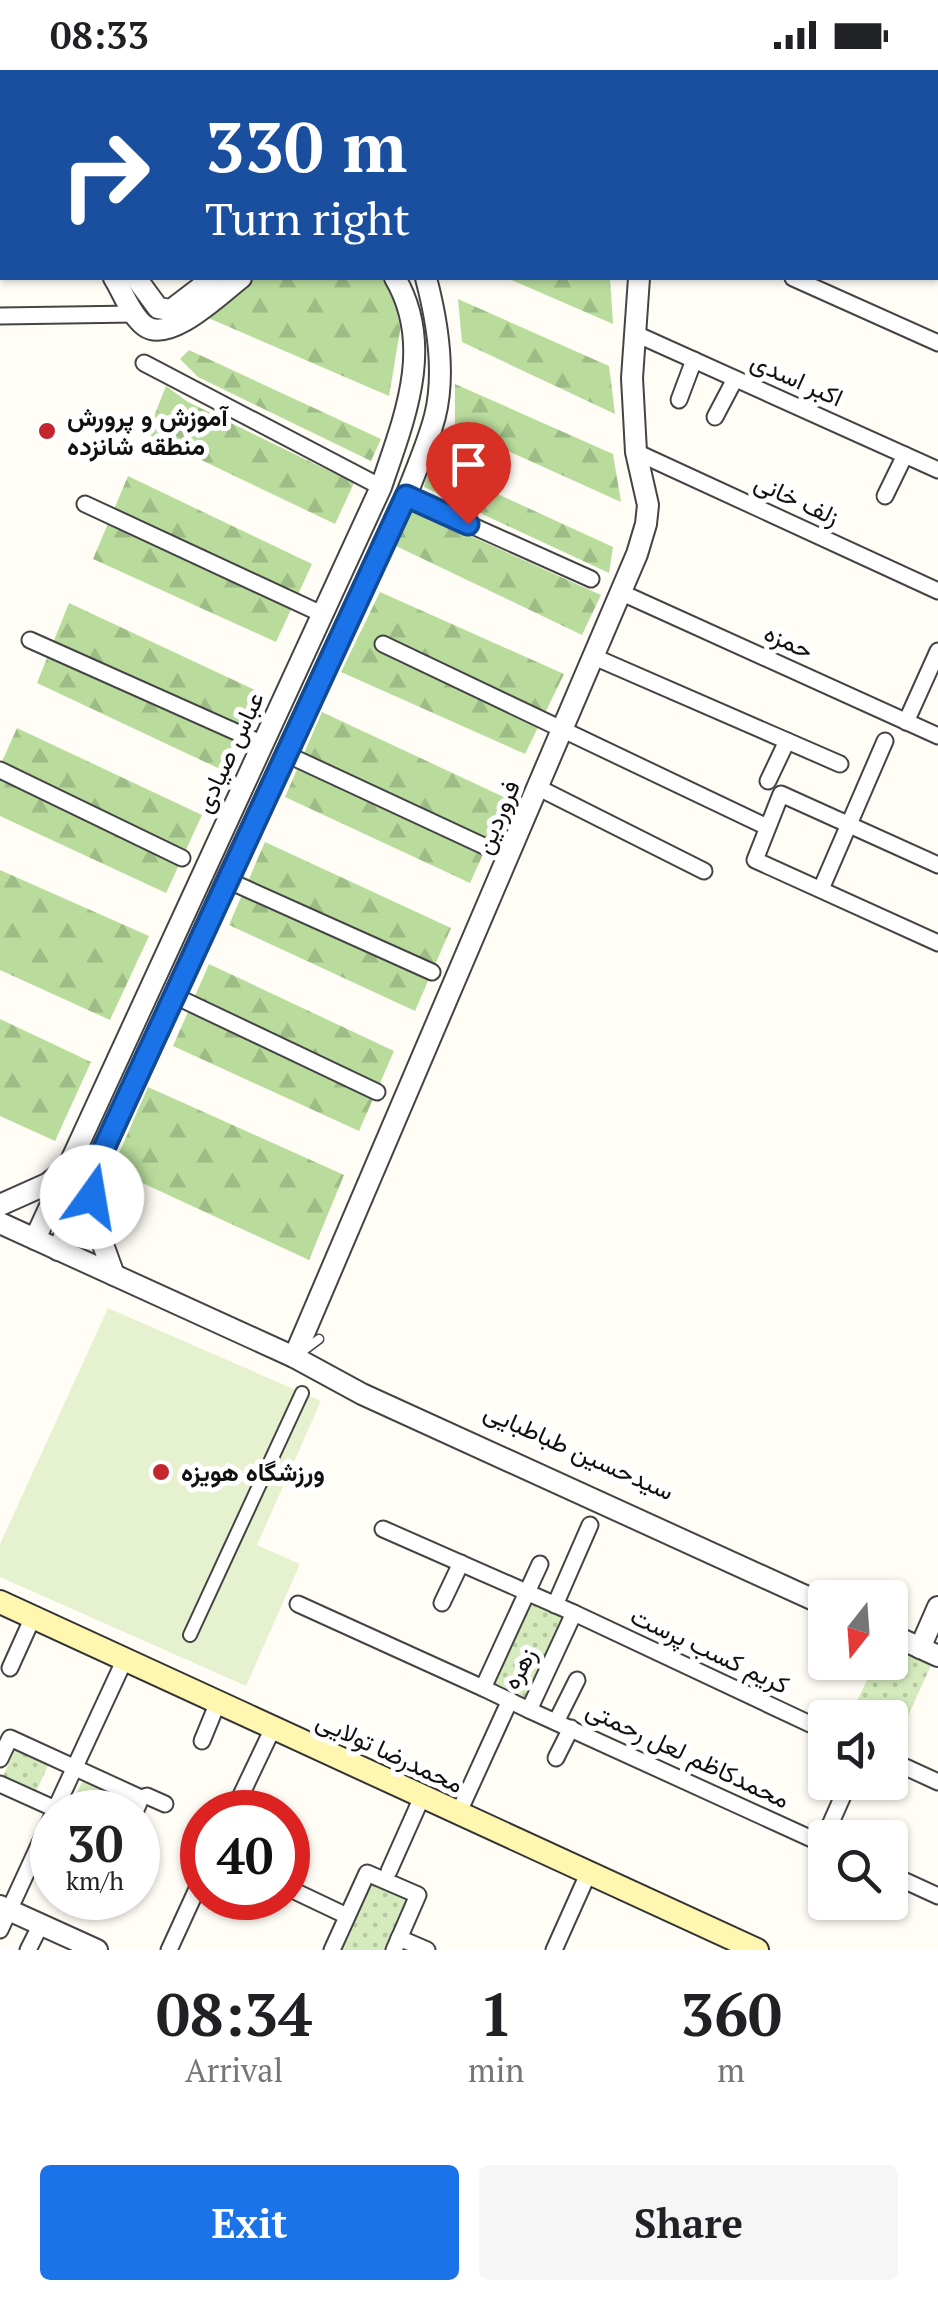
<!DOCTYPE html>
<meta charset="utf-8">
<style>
:root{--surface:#fff;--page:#f6f6f6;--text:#202124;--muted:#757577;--accent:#1a73e8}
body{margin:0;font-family:"PT Serif",Vazirmatn,serif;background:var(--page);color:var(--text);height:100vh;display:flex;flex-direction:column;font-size:38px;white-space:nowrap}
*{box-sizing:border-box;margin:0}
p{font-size:32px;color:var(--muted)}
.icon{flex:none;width:55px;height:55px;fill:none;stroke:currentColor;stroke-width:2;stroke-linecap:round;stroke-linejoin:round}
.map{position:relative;height:1880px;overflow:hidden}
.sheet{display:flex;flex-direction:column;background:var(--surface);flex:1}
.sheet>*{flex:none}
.top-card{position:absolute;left:0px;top:0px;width:940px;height:210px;box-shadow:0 2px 8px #0004;background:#1a4fa0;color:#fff;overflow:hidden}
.needle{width:65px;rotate:197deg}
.buttons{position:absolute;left:808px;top:1510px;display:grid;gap:20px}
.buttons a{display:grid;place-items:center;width:100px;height:100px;border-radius:10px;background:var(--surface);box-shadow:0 2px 8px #0004;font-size:50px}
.speed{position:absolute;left:30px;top:1720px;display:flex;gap:20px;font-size:50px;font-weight:700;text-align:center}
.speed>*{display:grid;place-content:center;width:130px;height:130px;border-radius:50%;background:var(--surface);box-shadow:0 2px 8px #0004;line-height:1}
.speed small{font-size:25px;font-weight:400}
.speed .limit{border:15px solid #d22;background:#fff;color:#111}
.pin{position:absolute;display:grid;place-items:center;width:85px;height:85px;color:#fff;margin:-102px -42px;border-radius:50% 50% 50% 0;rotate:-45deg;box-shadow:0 0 10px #0007}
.pin .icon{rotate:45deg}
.me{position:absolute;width:110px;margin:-55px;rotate:13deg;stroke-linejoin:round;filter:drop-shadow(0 0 8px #0008)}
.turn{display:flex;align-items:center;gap:35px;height:210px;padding:0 40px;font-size:45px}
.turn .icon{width:130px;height:130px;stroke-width:2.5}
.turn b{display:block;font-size:70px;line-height:85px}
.eta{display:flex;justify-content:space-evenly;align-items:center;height:170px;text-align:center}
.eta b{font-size:60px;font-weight:700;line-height:70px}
.cta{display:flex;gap:20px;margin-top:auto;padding:20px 40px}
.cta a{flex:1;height:115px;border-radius:10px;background:var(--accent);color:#fff;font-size:40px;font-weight:700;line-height:115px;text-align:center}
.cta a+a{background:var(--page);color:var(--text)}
.status{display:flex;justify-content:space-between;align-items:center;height:70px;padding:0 50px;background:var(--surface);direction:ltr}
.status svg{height:28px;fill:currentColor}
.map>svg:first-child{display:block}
.forest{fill:url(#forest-firs)}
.park{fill:url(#park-dots)}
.pitch{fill:#e6f2cf}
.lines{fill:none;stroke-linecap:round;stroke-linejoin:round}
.service-casing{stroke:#444;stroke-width:11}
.pedestrian-casing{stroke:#444;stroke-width:16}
.minor-casing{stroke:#444;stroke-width:19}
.tertiary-casing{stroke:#444;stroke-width:24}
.secondary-casing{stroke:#333;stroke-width:26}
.service{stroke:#fff;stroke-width:8}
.pedestrian{stroke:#fff;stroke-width:12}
.minor{stroke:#fff;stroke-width:15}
.tertiary{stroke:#fff;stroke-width:20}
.secondary{stroke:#fff6b0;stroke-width:22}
.route-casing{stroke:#114b97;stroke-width:25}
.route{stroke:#1a73e8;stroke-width:18}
.poi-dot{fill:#c4262e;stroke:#fff;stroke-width:4}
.labels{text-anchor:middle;stroke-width:10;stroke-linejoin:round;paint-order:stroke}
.street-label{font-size:25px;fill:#111;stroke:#fff}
.poi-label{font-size:25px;font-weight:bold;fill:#111;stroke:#fff;text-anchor:start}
</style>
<div class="status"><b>08:33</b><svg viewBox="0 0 49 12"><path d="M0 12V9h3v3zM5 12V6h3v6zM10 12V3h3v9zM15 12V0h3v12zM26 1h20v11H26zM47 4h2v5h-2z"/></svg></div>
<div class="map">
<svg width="938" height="1880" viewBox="0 0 938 1880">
<defs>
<pattern id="forest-firs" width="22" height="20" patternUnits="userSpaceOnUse" patternTransform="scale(2.5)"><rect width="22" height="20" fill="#b9dc9c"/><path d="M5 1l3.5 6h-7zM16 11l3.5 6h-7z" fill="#9ebc85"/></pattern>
<pattern id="park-dots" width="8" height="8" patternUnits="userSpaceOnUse" patternTransform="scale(2.5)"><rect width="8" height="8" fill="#d5ebbd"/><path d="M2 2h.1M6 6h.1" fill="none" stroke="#b6c8a1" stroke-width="1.8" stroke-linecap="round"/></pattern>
</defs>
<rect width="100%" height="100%" fill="#fffdf5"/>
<!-- forest -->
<g class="forest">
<polygon points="245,208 384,209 402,249 389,326 206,247"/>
<polygon points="507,208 606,208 610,209 613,254"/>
<polygon points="458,229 609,296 615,344 462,272"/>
<polygon points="189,280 381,369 371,391 198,307 180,289"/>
<polygon points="455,314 613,384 621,432 455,357"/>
<polygon points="166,316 188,332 354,413 335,454 147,364"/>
<polygon points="430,393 613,477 609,503 424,417"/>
<polygon points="128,406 312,494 276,572 93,489"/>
<polygon points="413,440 601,525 582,565 396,476"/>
<polygon points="380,522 564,604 525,684 341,602"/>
<polygon points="69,533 257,621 222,700 37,613"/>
<polygon points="322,642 508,729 470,813 285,727"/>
<polygon points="17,658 202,745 166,823 0,746 0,696"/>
<polygon points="265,772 451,858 415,941 229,855"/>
<polygon points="0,800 149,866 110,950 0,900"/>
<polygon points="209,894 394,981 359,1061 173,976"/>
<polygon points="0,949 91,992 55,1071 0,1046"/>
<polygon points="148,1017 344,1105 309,1190 112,1099"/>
</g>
<!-- park -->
<g class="park">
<polygon points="527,1531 565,1548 529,1631 490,1614"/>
<polygon points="890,1571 933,1591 896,1672 890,1669 890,1648 849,1648 875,1593 890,1592"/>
<polygon points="18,1674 51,1689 36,1722 3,1706"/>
<polygon points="84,1708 133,1731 128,1742 76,1742 69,1739"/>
<polygon points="368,1808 413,1827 389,1880 336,1880"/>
</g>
<!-- pitch -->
<polygon class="pitch" points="108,1238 321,1331 257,1475 300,1494 246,1616 0,1507 0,1474"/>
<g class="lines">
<defs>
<polyline id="service" points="303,1281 319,1269"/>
<polyline id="pedestrian" points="190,1565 302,1323"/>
<g id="minor">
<polyline points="894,0 900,2"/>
<polyline points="938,19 938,20"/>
<polyline points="938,179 938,178"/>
<polyline points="793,208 938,273"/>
<polyline points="0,246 135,244"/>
<polyline points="636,264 938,400"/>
<polyline points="144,293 381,417"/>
<polyline points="679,330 694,290"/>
<polyline points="715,347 735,309"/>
<polyline points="636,382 938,521"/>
<polyline points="406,426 591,509"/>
<polyline points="885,426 905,385"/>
<polyline points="85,434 324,545"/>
<polyline points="620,522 938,666"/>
<polyline points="30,570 263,674"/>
<polyline points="383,574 767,757"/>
<polyline points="592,586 840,694"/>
<polyline points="906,652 938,581"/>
<polyline points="286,684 486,777"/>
<polyline points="0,700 182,788"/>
<polyline points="768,711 787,671"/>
<polyline points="537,717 704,801"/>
<polyline points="938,795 781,724 755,790 938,873"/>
<polyline points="227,810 432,902"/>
<polyline points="821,819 885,671"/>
<polyline points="175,926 377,1022"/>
<polyline points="383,1459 574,1543 529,1640 483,1618 540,1494"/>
<polyline points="442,1533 461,1493"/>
<polyline points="298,1534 483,1618"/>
<polyline points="555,1535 590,1455"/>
<polyline points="574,1543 825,1661"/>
<polyline points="10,1598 33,1547"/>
<polyline points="529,1640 825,1775"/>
<polyline points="556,1652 577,1610"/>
<polyline points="202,1671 218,1632"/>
<polyline points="556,1688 571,1658"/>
<polyline points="0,1689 10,1668 141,1728 135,1742"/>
<polyline points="890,1690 938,1712"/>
<polyline points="0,1714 62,1742"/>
<polyline points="141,1728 147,1726 165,1734"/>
<polyline points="54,1742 125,1589"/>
<polyline points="233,1742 273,1658"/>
<polyline points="458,1744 510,1630"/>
<polyline points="822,1773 849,1712"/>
<polyline points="138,1781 139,1782"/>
<polyline points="389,1801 422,1727"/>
<polyline points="890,1804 938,1826"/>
<polyline points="288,1818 347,1846"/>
<polyline points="0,1860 52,1747"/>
<polyline points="399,1868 427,1880"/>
<polyline points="28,1880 41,1854"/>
<polyline points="169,1880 202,1808"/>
<polyline points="332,1880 367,1803 418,1825 394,1880"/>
<polyline points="554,1880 588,1804"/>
</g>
<g id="tertiary">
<polyline points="0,1 2,4"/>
<polyline points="711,2 712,0"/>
<path d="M 114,208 C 123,222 131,246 145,256 C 170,274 221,223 241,208"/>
<polyline points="136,208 158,238 171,240 213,208"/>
<polyline points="91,1111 97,1158 114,1205"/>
<polyline points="0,1135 47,1114 67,1098"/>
<polyline points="0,1153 294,1287 362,1324 825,1535"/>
<path d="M 35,1169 L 381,417 C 404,349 435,276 395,208"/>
<path d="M 58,1180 L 227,810 L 406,426 C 416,400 428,373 435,346 C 446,302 437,250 426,208"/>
<polyline points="294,1287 637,484 646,454 648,435 636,382 632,308 639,208"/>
<polyline points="890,1564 938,1586"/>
<polyline points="920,1578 938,1537"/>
<polyline points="0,1836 97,1880"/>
</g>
<g id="secondary">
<polyline points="255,0 258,2"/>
<polyline points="471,2 474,0"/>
<polyline points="0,1532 757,1880"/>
</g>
</defs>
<!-- service casing -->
<use href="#service" class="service-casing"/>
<!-- pedestrian casing -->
<use href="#pedestrian" class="pedestrian-casing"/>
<!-- minor casing -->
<use href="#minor" class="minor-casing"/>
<!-- tertiary casing -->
<use href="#tertiary" class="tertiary-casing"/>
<!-- secondary casing -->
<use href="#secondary" class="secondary-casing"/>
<!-- service -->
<use href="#service" class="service"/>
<!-- pedestrian -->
<use href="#pedestrian" class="pedestrian"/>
<!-- minor -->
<use href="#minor" class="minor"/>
<!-- tertiary -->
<use href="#tertiary" class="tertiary"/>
<!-- secondary -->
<use href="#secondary" class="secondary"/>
</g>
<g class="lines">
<defs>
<polyline id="route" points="92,1127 91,1106 406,426 468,454"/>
</defs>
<!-- route casing -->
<use href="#route" class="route-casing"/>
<!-- route -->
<use href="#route" class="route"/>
</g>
<!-- markers -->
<g class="poi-dot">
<circle cx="47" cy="361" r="10"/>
<circle cx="161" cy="1402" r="10"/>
</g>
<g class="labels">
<!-- street labels -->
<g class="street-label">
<text transform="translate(797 309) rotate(24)" y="9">اکبر اسدی</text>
<text transform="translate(797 429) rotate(25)" y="9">زلف خانی</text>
<text transform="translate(789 571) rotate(24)" y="9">حمزه</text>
<text transform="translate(229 682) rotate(-65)" y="9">عباس صیادی</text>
<text transform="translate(497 747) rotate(-67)" y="9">فروردین</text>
<text transform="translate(579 1381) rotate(24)" y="9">سیدحسین طباطبایی</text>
<text transform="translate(710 1580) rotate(25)" y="9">کریم کسب پرست</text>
<text transform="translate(519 1598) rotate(-61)" y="9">زهره</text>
<text transform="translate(390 1682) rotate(25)" y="9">محمدرضا تولایی</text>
<text transform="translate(688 1684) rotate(25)" y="9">محمدکاظم لعل رحمتی</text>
</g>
<!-- poi labels -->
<g class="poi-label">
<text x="67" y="356">آموزش و پرورش<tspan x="67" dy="29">منطقه شانزده</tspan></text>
<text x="181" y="1411">ورزشگاه هویزه</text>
</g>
</g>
</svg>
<div class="buttons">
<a><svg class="needle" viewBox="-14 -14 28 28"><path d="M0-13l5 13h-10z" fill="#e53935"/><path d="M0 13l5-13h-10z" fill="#757577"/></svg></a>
<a><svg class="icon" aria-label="sound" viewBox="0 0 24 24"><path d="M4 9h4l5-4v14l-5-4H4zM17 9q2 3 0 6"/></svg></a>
<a><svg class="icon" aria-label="search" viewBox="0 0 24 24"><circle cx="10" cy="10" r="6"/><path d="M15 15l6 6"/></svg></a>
</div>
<div class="speed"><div>30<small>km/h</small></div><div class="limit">40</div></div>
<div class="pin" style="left:468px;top:454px;background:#d93025"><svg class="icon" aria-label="arrive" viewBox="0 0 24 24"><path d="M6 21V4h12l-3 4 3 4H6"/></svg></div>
<svg class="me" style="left:92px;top:1127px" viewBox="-20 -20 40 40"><circle r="19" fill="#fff"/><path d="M0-13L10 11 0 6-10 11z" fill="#1a73e8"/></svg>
<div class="top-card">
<div class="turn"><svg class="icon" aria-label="right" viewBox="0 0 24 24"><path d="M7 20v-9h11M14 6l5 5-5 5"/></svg><div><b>330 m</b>Turn right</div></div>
</div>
</div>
<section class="sheet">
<div class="eta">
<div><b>08:34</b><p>Arrival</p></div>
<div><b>1</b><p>min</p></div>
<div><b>360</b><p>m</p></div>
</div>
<div class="cta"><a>Exit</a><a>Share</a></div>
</section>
